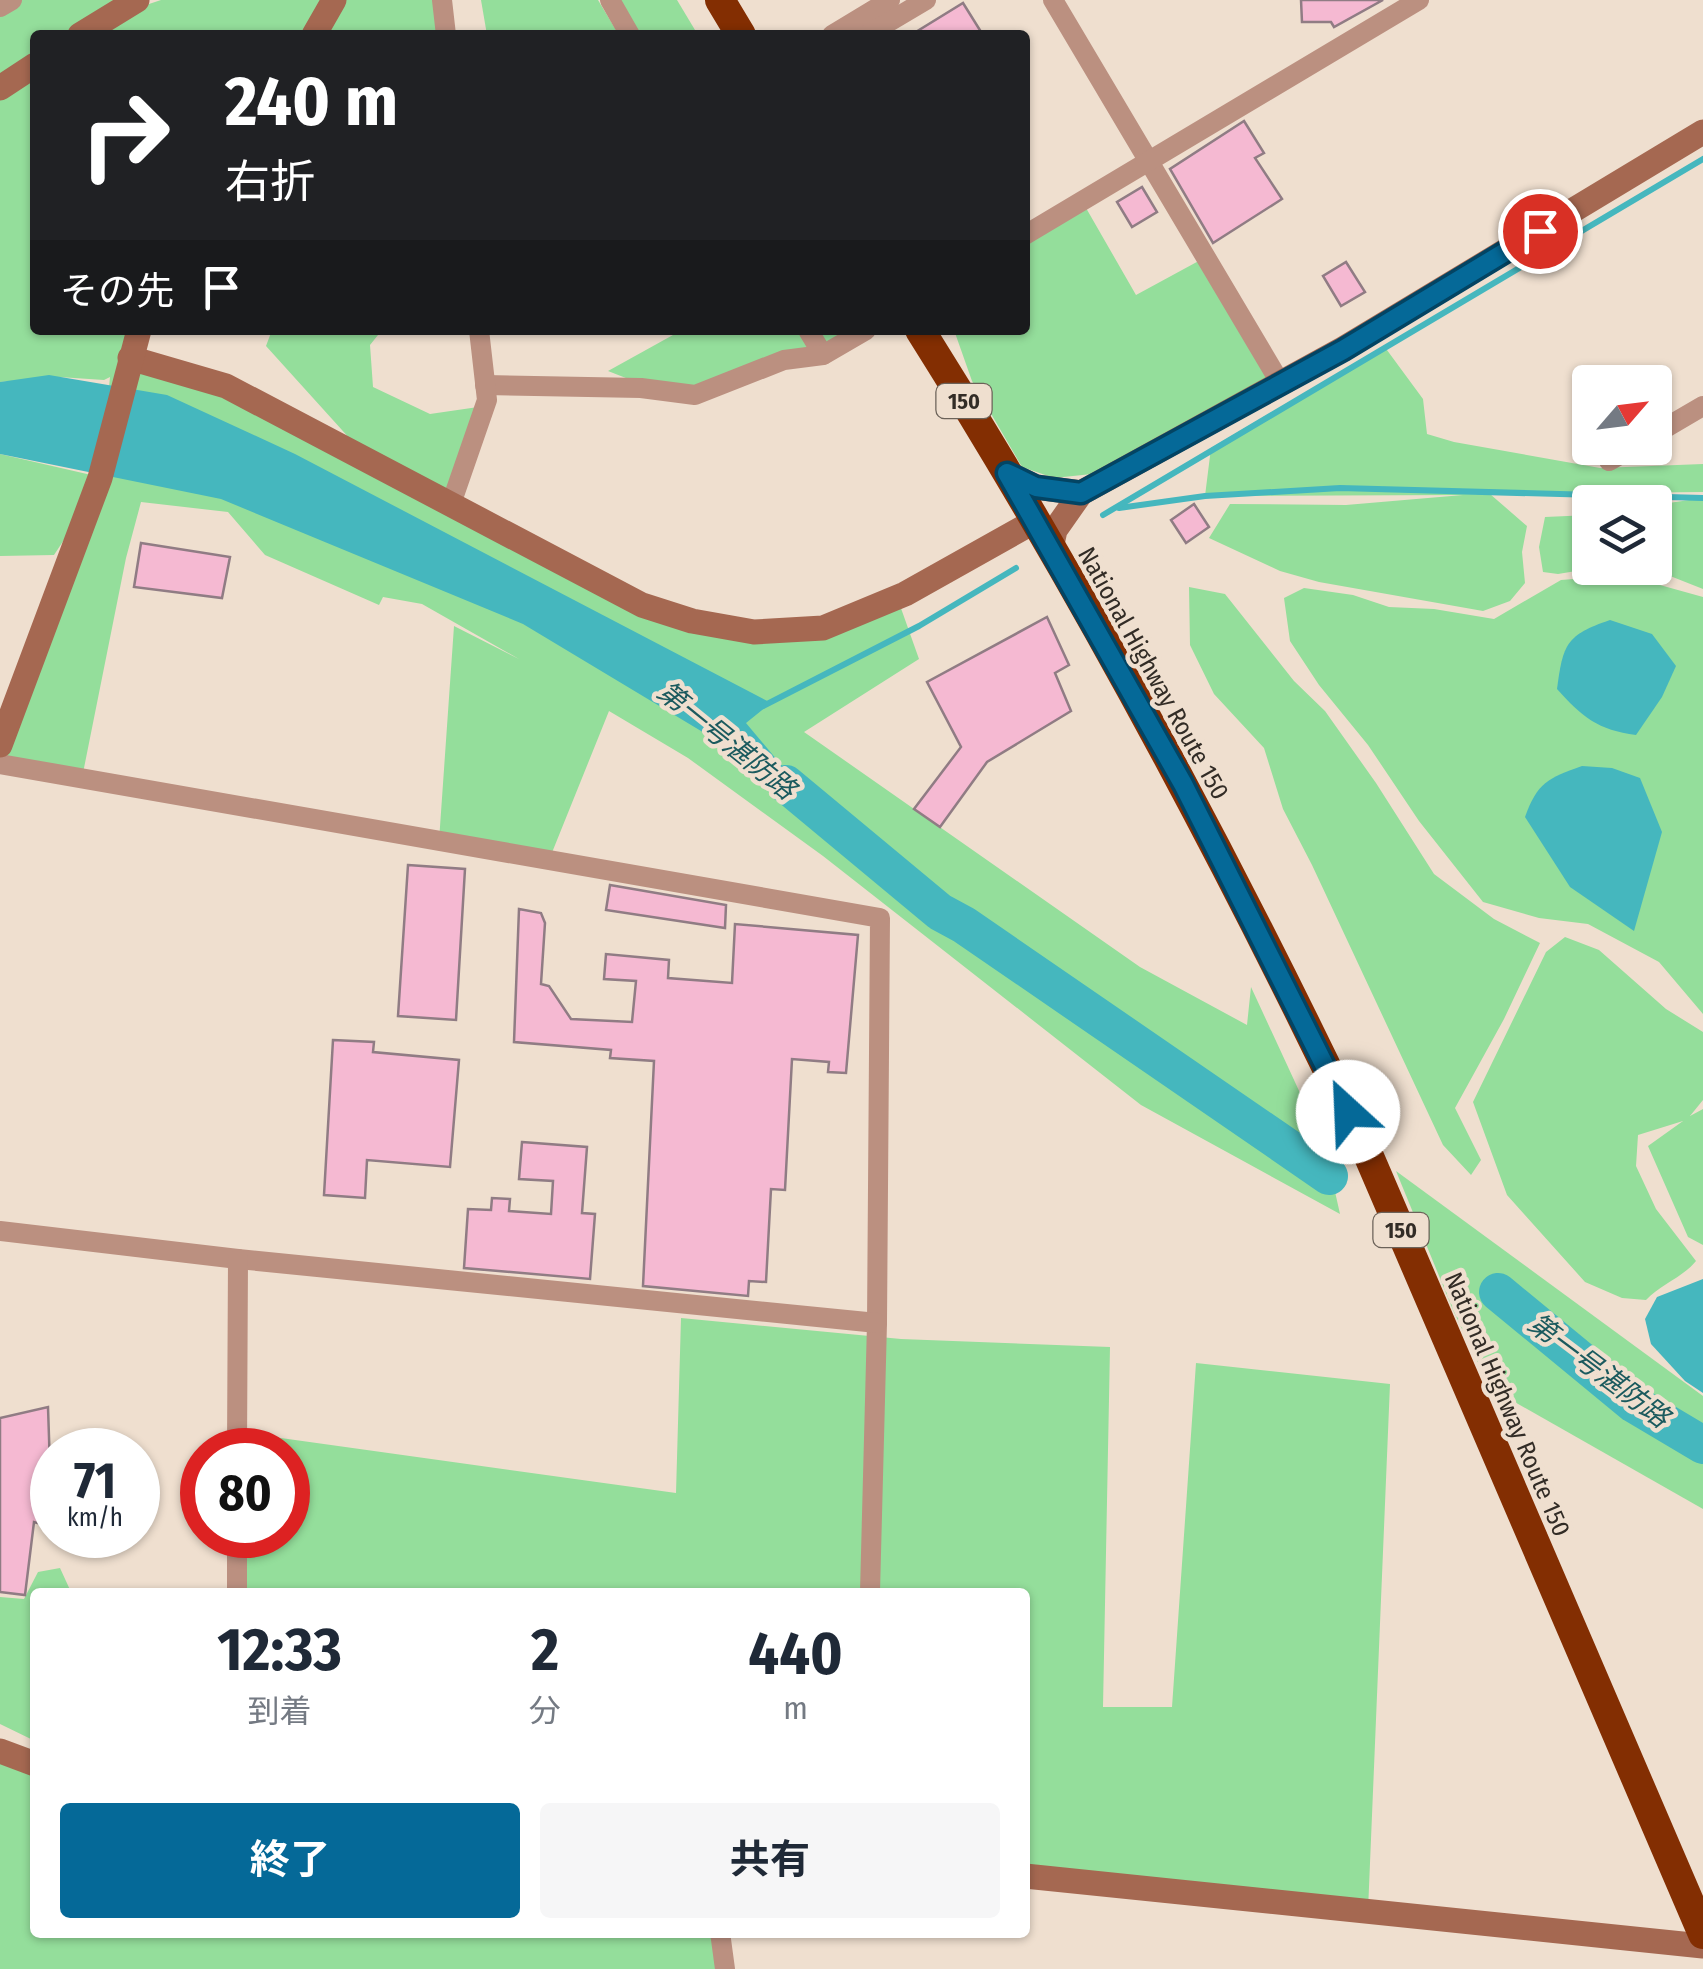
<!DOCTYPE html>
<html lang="ja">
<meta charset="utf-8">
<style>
:root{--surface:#fff;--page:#f6f6f7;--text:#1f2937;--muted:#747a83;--accent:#056998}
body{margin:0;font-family:"Fira Sans Condensed","Noto Sans JP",sans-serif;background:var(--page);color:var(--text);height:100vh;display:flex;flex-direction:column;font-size:38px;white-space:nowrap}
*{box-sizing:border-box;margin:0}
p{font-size:32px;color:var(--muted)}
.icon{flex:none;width:55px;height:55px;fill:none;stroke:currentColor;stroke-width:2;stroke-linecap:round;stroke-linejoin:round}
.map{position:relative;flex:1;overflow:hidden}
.side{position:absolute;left:30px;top:1588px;width:1000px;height:350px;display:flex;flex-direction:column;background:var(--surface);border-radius:10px;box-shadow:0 2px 8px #0004}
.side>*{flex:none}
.banner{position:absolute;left:30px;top:30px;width:1000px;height:305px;border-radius:10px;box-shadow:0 2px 8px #0004;background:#202124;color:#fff;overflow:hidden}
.needle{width:65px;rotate:62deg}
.controls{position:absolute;left:1572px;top:365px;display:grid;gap:20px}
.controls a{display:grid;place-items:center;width:100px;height:100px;border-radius:10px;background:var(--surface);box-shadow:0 2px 8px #0004;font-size:50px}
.speed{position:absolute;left:30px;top:1428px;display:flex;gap:20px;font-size:50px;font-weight:700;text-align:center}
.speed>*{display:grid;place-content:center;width:130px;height:130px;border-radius:50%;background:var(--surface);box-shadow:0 2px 8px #0004;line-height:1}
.speed small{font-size:25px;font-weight:400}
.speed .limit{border:15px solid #d22;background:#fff;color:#111}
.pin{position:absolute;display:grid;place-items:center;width:85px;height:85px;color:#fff;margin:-42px;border:5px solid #fff;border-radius:50%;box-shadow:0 2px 10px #0007}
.me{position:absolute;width:110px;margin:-55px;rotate:335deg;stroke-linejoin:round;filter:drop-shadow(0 0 8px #0008)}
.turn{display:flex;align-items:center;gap:35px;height:210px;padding:0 30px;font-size:45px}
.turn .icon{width:130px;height:130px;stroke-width:2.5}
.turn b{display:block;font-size:70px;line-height:85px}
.then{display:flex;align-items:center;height:95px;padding:0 30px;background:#0003;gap:20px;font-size:38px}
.eta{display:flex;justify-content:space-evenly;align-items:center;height:170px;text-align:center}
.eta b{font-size:60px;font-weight:700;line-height:70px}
.primary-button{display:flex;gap:20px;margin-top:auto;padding:20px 30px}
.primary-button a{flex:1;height:115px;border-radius:10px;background:var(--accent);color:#fff;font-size:40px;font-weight:700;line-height:115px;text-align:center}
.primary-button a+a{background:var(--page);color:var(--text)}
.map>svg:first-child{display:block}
.green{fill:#94de9b}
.water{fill:#45b7be}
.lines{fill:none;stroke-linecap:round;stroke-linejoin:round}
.stream{stroke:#45b7be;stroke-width:6}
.river{stroke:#45b7be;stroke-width:38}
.building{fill:#f5b9d2;stroke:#907c84;stroke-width:2.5}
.street{stroke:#bb9080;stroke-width:20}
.secondary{stroke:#a56851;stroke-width:25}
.highway{stroke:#832e02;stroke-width:30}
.route-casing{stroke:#034463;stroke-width:25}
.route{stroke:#056998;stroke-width:18}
.labels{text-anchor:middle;stroke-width:9;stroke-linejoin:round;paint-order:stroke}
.shield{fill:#efdfcf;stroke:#6b6259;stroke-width:2.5}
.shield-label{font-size:22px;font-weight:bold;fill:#322c26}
.street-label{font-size:25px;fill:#322c26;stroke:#efdfcf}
.water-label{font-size:28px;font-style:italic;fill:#1b5a5e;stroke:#efdfcf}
</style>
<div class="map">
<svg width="1703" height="1969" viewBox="0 0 1703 1969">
<rect width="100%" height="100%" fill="#efdfcf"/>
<!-- green -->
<g class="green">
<polygon points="0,0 114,0 61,35 35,35 35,52 0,75"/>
<polygon points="161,0 323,0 303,35 97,35 143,6"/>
<polygon points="334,0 444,0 448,35 313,35"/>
<polygon points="481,0 598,0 619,35 487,35"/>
<polygon points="619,0 677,0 698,35 639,35"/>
<polygon points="35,74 35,330 142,330 130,358 231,390 370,461 266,346 272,330 382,330 370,345 373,387 430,414 485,406 455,493 688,624 769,631 897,597 919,659 804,732 1140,967 1247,1025 1251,987 1325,1147 1340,1214 1141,1105 823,856 688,758 609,711 549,860 439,841 454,626 519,659 422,604 383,597 379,605 265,555 228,512 141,502 126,558 82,778 0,764 89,502 54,555 0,556 0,454 100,477 110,377 104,380 59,377 0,382 0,96"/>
<polygon points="1082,201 1136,295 1206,257 1277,377 1092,474 1054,478 1022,467 972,381 954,330 1025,330 1025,240"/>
<polygon points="682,330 866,330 695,395 659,391 608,371"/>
<polygon points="1384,346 1423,399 1427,434 1454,442 1600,468 1703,464 1703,492 1490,494 1527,526 1522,552 1525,583 1510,601 1483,611 1319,582 1280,571 1209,538 1230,504 1346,505 1463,495 1205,496 1211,448"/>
<polygon points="1703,498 1703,589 1660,572 1622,568 1655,568 1655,505"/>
<polygon points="1590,515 1590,568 1594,568 1558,574 1543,572 1539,547 1545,517"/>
<polygon points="1624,575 1703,597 1703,1014 1659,962 1588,924 1539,918 1483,902 1419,821 1368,745 1319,685 1290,641 1284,598 1304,588 1353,595 1389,607 1434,609 1494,619 1561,580"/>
<polygon points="1189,587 1225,594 1294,681 1325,711 1376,783 1434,874 1494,919 1540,943 1504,1019 1455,1108 1481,1160 1471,1175 1443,1145 1312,865 1283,809 1264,748 1214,694 1190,645"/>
<path d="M 1565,937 L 1599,950 L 1666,1009 L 1703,1032 L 1703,1100 L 1690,1116 L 1703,1109 L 1703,1245 L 1688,1237 L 1648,1146 L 1683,1121 L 1638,1135 L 1636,1166 L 1656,1209 L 1696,1261 C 1682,1278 1661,1284 1646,1300 L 1622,1298 L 1585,1282 L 1507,1195 L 1473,1102 L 1546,952 Z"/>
<polygon points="1396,1171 1703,1396 1703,1509 1490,1388 1453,1310"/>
<polygon points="681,1318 901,1339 1110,1347 1103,1707 1172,1707 1196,1363 1390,1384 1368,1911 1025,1876 1025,1592 237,1592 237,1535 288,1535 288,1450 237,1450 237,1432 676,1493"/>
<polygon points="60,1568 71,1592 35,1592 35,1741 0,1724 0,1597 24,1599 38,1572"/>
<polygon points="0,1758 35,1765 35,1932 718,1933 721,1969 0,1969"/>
</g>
<!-- water -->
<g class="water">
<polygon points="49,375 167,395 295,454 771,703 746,723 825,817 716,740 523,624 221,499 0,454 0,382"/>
<path d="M 1610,620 L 1652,634 L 1676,666 L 1662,697 L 1636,735 C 1598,730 1582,717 1557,689 C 1563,644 1566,635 1610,620 Z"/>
<path d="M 1582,766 L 1612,768 L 1640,778 L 1662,832 L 1634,931 L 1570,887 L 1525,817 C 1537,783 1548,778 1582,766 Z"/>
<polygon points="1703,1279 1703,1393 1685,1381 1651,1344 1645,1319 1657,1297"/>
</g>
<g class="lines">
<!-- stream -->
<g class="stream">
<polyline points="1119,508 1205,496 1340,488 1703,498"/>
<polyline points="1103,515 1703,159"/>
<polyline points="763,706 919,626 1016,568"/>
</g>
<!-- river -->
<g class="river">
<polyline points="786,784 940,912 964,925 1329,1176"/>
<polyline points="1498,1292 1634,1404 1703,1445"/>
</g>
</g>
<!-- building -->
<g class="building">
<polygon points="1301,0 1383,0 1334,27 1331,22 1302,22"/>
<polygon points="963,3 983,35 911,35"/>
<polygon points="1244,121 1264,153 1255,158 1282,199 1213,243 1170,169"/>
<polygon points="1142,187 1157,212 1132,227 1117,202"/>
<polygon points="1346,262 1365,292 1341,306 1323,276"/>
<polygon points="1194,504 1209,527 1186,543 1171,520"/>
<polygon points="141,543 230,557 222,598 134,587"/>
<polygon points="1047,617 1069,665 1055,673 1071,711 987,762 940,827 914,809 961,747 927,682"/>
<polygon points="408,865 465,869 456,1020 398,1016"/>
<polygon points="610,885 726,905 725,928 606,910"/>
<polygon points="519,909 541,913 545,923 541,984 549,986 571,1019 632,1022 636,981 604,979 606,954 669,960 668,978 732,983 735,924 858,935 846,1073 828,1072 829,1062 792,1059 785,1190 771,1189 766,1282 749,1281 748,1296 643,1286 654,1061 610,1058 611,1050 514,1042"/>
<polygon points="333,1040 374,1042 373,1052 459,1060 450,1167 367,1160 365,1198 324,1195"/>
<polygon points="522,1142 587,1147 582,1213 595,1214 590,1279 464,1268 468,1209 491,1210 492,1198 510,1199 509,1211 551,1214 553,1181 519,1179"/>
<polygon points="48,1407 52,1527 34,1522 25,1595 0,1592 0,1418"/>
</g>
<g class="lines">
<!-- street -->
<g class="street">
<polyline points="442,0 446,35"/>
<polyline points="610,0 630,35"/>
<polyline points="1053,0 1281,384"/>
<polyline points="0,7 12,0"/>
<polyline points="832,35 890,0"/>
<polyline points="867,35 926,0"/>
<polyline points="1025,235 1419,0"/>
<polyline points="808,330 823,355"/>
<polyline points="485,385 641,388 695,395 784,360 823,355 866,330"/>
<polyline points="1655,434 1703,406"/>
<polyline points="1609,461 1632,448"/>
<polyline points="451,504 487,400 479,330"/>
<polyline points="0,764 880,918 877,1323 870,1592"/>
<polyline points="0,1231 238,1259 877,1323"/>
<polyline points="237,1450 238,1259"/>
<polyline points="237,1592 237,1535"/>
<polyline points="720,1932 725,1969"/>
</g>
<!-- secondary -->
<g class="secondary">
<polyline points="80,35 137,0"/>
<polyline points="314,35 334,0"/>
<polyline points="0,88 35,65"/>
<polyline points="130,358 226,386 642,605 692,621 754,632 823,628 905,594 1035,521"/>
<polyline points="1007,473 1036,487 1081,493"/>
<polyline points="1051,549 1055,530 1081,493 1343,349 1703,132"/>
<polyline points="0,745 100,478 139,330"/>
<polyline points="0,1751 35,1764"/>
<polyline points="1025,1876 1703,1946"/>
</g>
<!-- highway -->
<g class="highway">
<polyline points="720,0 741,35"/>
<path d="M 920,330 C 1085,592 1231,866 1364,1145 L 1703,1934"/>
</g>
</g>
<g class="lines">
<defs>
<polyline id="route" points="1348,1112 1183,784 1007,473 1036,487 1081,493 1343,350 1540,231"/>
</defs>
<!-- route casing -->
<use href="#route" class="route-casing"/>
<!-- route -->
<use href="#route" class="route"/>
</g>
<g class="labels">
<!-- shield labels -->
<g class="shield">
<rect x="936.5" y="384" width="55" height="34" rx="8"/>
<rect x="1373.5" y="1213" width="55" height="34" rx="8"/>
</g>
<g class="shield-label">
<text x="964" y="409">150</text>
<text x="1401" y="1238">150</text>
</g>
<!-- street labels -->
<g class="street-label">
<text transform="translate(1154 673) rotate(61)" y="9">National Highway Route 150</text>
<text transform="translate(1508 1404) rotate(67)" y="9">National Highway Route 150</text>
</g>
<!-- water labels -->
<g class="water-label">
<text transform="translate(727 740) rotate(39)" y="10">第一号湛防路</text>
<text transform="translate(1599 1370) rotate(37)" y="10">第一号湛防路</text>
</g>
</g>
</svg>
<div class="controls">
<a><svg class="needle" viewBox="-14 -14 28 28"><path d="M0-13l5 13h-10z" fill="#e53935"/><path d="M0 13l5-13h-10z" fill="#747a83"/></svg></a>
<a><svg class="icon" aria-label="layers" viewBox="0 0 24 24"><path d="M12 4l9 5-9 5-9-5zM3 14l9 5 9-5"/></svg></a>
</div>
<div class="speed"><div>71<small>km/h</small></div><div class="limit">80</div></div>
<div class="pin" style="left:1540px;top:231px;background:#d93025"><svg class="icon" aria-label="arrive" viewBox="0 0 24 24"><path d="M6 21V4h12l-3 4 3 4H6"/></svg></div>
<svg class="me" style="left:1348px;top:1112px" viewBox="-20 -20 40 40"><circle r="19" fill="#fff"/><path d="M0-13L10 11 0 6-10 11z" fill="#056998"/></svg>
<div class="banner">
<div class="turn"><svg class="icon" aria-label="right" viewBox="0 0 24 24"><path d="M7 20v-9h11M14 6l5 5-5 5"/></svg><div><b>240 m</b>右折</div></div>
<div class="then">その先<svg class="icon" aria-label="arrive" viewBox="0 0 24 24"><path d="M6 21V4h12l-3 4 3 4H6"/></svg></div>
</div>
<section class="side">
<div class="eta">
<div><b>12:33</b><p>到着</p></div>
<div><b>2</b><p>分</p></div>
<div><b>440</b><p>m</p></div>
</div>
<div class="primary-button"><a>終了</a><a>共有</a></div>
</section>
</div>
